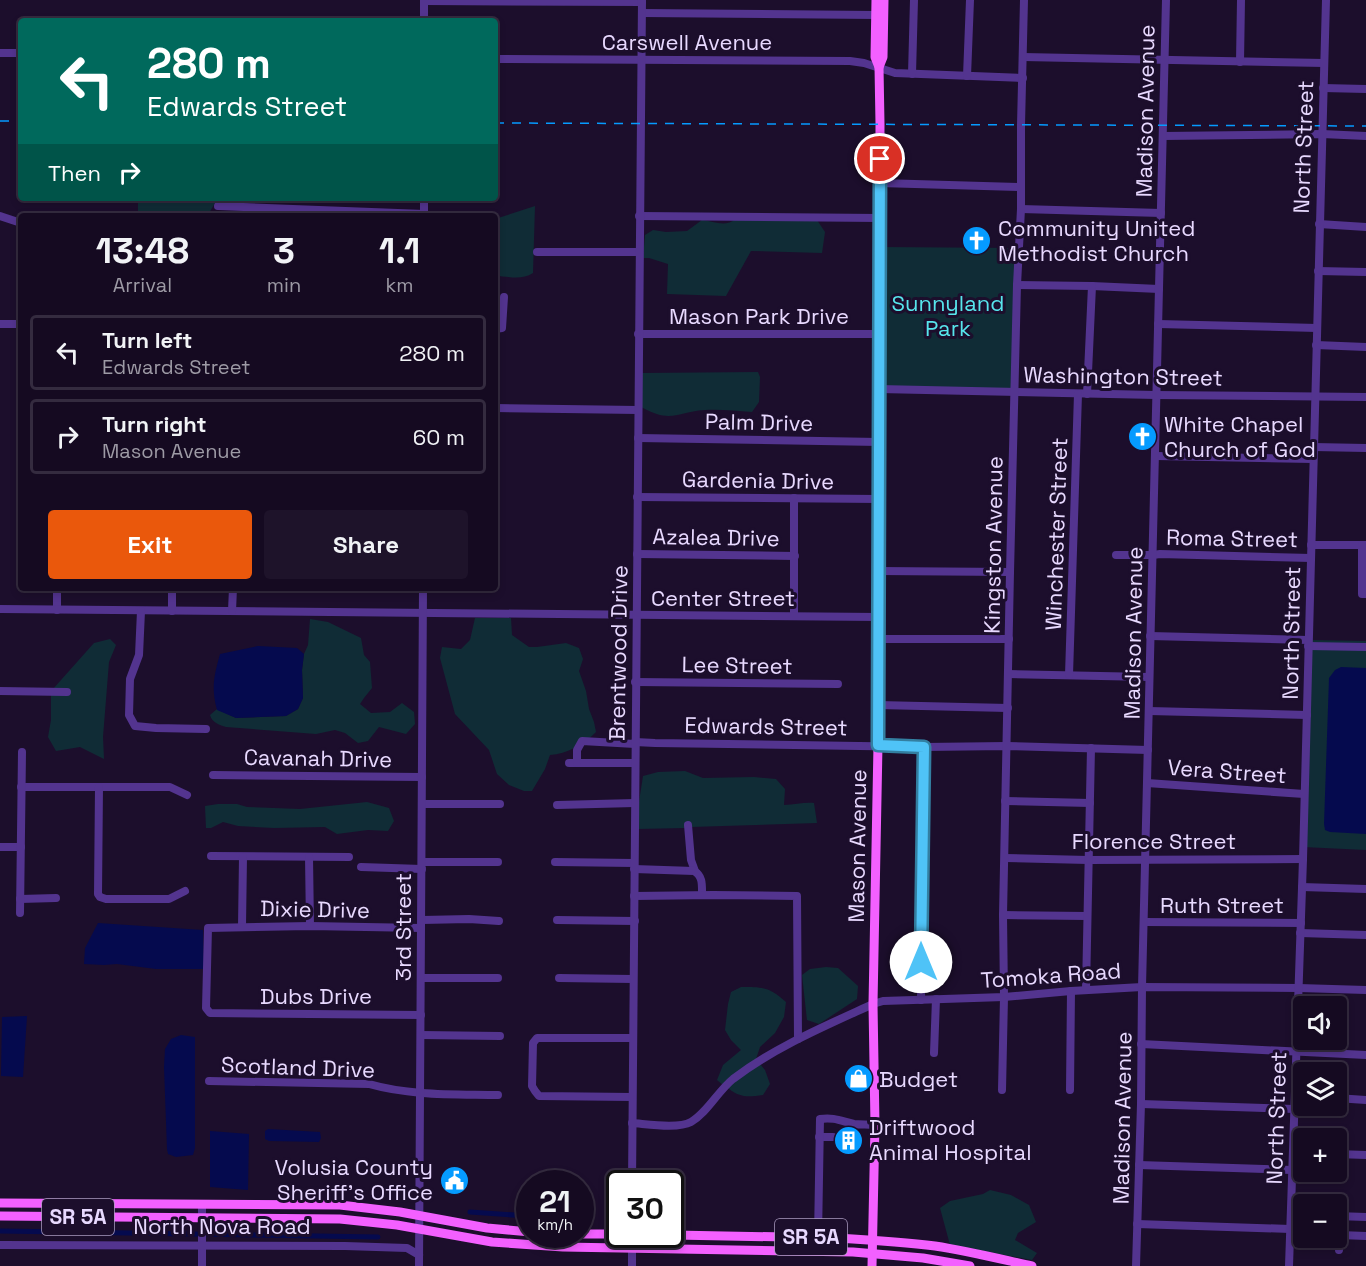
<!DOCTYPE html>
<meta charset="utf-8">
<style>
:root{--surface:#150a21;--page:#1e132a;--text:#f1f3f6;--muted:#9d9aa5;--line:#342b3f;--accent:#ea580c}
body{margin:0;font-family:"Space Grotesk",sans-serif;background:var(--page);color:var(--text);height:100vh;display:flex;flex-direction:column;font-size:22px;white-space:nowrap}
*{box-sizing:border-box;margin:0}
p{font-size:20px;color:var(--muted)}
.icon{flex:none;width:33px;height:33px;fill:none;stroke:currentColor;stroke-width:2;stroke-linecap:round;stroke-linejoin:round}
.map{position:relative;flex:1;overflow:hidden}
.drawer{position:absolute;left:18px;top:213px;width:480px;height:378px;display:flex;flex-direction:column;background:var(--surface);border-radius:6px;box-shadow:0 3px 9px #0003,0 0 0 2px var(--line)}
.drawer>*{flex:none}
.banner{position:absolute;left:18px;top:18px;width:480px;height:183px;border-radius:6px;box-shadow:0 3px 9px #0003,0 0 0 2px var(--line);background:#00695c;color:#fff;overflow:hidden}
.tools{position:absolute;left:1293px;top:996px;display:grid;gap:12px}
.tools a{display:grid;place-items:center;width:54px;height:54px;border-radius:6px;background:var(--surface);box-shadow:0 3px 9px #0003,0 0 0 2px var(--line);font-size:30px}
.speed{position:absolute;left:516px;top:1170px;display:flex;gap:12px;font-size:30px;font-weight:700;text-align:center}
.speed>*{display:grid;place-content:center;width:78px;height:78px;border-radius:50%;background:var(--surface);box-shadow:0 3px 9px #0003,0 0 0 2px var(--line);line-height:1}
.speed small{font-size:15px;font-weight:400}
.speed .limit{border:3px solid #111;border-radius:9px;background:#fff;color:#111}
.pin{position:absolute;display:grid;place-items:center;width:51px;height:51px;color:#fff;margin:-26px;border:3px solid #fff;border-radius:50%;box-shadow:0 2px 6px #0007}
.me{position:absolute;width:66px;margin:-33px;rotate:0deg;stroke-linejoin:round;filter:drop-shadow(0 0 4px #0008)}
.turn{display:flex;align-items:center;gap:21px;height:126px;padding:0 30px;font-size:27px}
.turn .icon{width:78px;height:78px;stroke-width:2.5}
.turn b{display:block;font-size:42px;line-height:51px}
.then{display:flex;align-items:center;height:57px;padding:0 30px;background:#0003;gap:12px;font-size:22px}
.eta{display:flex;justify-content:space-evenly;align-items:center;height:102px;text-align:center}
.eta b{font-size:36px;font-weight:800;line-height:42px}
.cta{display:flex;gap:12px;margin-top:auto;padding:12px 30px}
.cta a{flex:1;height:69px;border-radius:6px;background:var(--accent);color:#fff;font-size:24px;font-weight:800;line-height:69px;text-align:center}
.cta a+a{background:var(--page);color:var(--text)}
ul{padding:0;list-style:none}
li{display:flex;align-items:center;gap:18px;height:75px;margin:0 12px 9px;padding:0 18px;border:3px solid var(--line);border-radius:6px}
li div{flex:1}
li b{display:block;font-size:22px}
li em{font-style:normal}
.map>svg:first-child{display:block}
.green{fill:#102c36}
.water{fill:#050a4e}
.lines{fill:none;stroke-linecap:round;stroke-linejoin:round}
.canal{stroke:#050a4e;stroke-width:5}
.minor{stroke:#53348f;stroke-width:8}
.major{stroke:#f360ff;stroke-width:9}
.rail{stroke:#059bff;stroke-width:1.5;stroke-dasharray:9 8;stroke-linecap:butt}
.route-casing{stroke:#337fa1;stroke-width:15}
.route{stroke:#4fc3f7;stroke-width:10}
.labels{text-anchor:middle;stroke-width:6;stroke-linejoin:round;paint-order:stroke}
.shield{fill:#1c0e2c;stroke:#ab9cc0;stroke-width:1.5}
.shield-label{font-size:21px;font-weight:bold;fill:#e8d9ff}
.street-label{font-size:22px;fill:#e8d9ff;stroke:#1c0e2c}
.poi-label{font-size:22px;fill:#e8d9ff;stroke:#1c0e2c;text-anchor:start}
.park-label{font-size:22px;fill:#57e5ec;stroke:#1c0e2c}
</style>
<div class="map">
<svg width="1366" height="1266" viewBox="0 0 1366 1266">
<rect width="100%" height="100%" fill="#1c0e2c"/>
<!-- green -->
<g class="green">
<polygon points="138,198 218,198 209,213 210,216 138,216"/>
<path d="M 535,206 L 533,273 C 521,281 508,276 495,276 L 495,219 Z"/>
<path d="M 735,219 L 817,220 L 825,232 L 822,253 L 751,251 L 726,296 L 667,294 L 668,264 L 649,258 L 643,258 L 645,235 L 653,230 L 666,232 L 687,231 L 702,220 C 713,221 726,228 735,219 Z"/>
<polygon points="880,247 1019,248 1014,392 879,389"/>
<path d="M 758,372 L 760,377 L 759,402 L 752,412 C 736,411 720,409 705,410 C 675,412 672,424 641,407 L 641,373 Z"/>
<path d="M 475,618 L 511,618 L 512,635 L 529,647 L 537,647 L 566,643 L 579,648 L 583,659 L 579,671 L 586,691 L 589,709 L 594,722 L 596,732 C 584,744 567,754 550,755 L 545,769 L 532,791 L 524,791 L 509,785 L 497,774 L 489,750 L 455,714 L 440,658 L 442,647 L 461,649 L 470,640 Z"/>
<path d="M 310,619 L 328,622 L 361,638 L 364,655 L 370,662 L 372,688 L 364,698 L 360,704 L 371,713 L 390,712 L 402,703 L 414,712 L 415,724 L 406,734 L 379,727 L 368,741 L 358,743 L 345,733 L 335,730 L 316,734 L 226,727 C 220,725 212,723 210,715 L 217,709 L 236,718 L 286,716 L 298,709 L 303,698 L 302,670 L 304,654 L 308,645 Z"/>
<polygon points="110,639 116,645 109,662 103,737 104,759 80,747 56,751 48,737 51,720 51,695 70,695 70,690 53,689 94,643"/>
<polygon points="1308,640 1366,641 1366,850 1303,847"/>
<path d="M 685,771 L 703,778 L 754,777 L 776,779 L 785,789 L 784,805 C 795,805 804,802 814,803 L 817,823 L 691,827 L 691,823 L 685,822 L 685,828 L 637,829 L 638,808 L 643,776 L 658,772 Z"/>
<polygon points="367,802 389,808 394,821 388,831 368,830 337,834 325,827 274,828 238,826 223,822 211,828 206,828 205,806 218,804 237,804 247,807 300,809"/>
<polygon points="826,967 838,968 858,986 857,999 819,1024 807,1020 802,975 810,969"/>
<path d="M 741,987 C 763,987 769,987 786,1002 L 784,1017 L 775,1033 L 760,1047 L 756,1059 L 723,1085 L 717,1080 L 723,1065 L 741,1050 L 731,1040 L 725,1030 L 728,1004 L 731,992 Z"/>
<path d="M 760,1064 L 765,1070 L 770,1084 L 763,1095 C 748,1097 740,1098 728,1088 L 733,1083 Z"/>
<polygon points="990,1190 1011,1195 1029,1205 1036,1222 1018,1233 1015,1240 1037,1253 1032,1260 950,1245 940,1208 950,1201 983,1194"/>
</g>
<!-- water -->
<g class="water">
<path d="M 258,646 L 297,648 L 304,654 L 302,670 L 303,698 L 298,709 L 286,716 L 236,718 L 217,710 C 211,688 214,676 220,654 Z"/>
<polygon points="1341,667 1366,668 1366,834 1330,832 1325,830 1324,824 1329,678 1335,670"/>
<polygon points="98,923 203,930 204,969 156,969 117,964 104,965 84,964 85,948"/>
<polygon points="27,1016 23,1077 1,1076 2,1017"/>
<polygon points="181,1035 195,1037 195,1148 193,1155 176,1157 168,1154 167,1149 164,1067 165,1049 171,1039"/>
<polygon points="268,1129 320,1132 321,1138 319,1142 269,1141 265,1139 265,1131"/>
<polygon points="210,1131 249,1134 248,1190 210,1187"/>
</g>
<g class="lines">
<!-- canal -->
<g class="canal">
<polyline points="470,1212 528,1216"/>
<polyline points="0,1231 378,1237"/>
</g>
<!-- minor -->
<g class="minor">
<polyline points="424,1 642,2"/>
<polyline points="642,13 876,15"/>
<polyline points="424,21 424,0"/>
<polyline points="0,53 21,53"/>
<polyline points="1023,57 1324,63"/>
<polyline points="495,59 850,61 864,63 895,73 1023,78"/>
<polyline points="1240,62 1241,0"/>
<polyline points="912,74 914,0"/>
<polyline points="967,76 970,0"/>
<polyline points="1323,88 1366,89"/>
<polyline points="1163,136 1322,134 1366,136"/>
<polyline points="880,183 1021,187"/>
<polyline points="424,198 424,216"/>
<polyline points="218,206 424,214"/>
<polyline points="1021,209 1161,213"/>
<polyline points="0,216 21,223"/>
<polyline points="639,216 880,218"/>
<polyline points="1319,224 1366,227"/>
<polyline points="537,252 639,252"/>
<polyline points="1318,271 1366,272"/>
<polyline points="1017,285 1092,286 1159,289"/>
<polyline points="0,324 21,324"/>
<polyline points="1158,324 1317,328"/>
<polyline points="495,329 502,328 504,297"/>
<polyline points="638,334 879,334"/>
<polyline points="1316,345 1366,347"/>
<polyline points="879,389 1156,395 1366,397"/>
<polyline points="1087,394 1092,286"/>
<polyline points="495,408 638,410"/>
<polyline points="638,438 879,442"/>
<polyline points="1313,447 1366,448"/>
<polyline points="1156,456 1313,459"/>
<polyline points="637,497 879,499"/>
<polyline points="794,498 794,616"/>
<polyline points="1311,545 1366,545"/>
<polyline points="1362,545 1362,594 1366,594"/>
<polyline points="637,554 795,556"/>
<polyline points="1116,555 1153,555 1160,554 1311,558"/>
<polyline points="879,571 1010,572"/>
<polyline points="57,588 57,610"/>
<polyline points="0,609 879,617"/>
<polyline points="141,611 139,655 130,679 129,715 135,726 156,728 206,729"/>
<polyline points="172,611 172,588"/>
<polyline points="232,611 233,588"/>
<polyline points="1150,636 1308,640"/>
<polyline points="878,639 1009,639"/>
<polyline points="1308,646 1366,647"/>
<polyline points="1008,674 1149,677"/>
<polyline points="1069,675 1078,394"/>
<polyline points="635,682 838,684"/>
<polyline points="0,691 67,692"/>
<polyline points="878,705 1008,708"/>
<polyline points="1149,711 1307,715"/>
<polyline points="635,742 655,743 924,747 1007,746 1148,750"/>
<polyline points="569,763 634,763"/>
<polyline points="577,763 577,750 582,741 635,744"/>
<polyline points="213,775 422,777"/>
<polyline points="1147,783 1304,794"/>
<polyline points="21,787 170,787 187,795"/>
<polyline points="99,787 98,894 100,897 106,899 169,899 185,891"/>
<polyline points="1005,801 1090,803"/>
<polyline points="422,804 500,804"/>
<polyline points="557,805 635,803"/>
<polyline points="688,825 691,860 695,871"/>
<polyline points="0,847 21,847"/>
<polyline points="211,856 349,857"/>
<polyline points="309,857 310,926"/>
<polyline points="1005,858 1088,860 1303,859"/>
<polyline points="422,862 498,862"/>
<polyline points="555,862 634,863"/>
<polyline points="361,867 422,869"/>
<path d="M 634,869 L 694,871 C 703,876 702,885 702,895"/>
<polyline points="1302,887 1366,889"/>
<polyline points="634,896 713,895 797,896 798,1039"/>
<polyline points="20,899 56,898"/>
<polyline points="20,913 22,752"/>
<polyline points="1003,915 1087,916"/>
<polyline points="422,920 469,919 499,921"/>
<polyline points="557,920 635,921"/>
<polyline points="1144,922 1301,923"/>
<polyline points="242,926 243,857"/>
<polyline points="1300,933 1366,935"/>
<polyline points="421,978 498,978"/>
<polyline points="559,978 633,979"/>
<polyline points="1086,990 1091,748"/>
<polyline points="921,1000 924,747"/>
<polyline points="421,1015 210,1013 206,1008 208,928 310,926 421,928"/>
<polyline points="421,1035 500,1036"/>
<polyline points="1141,1044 1366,1055"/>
<polyline points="934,1053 936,999"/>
<path d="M 209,1081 L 369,1084 C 411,1096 455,1094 498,1095"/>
<polyline points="1002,1090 1004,997 1003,915 1010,572 1017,285 1021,209 1021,125 1024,0"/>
<polyline points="1070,1090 1071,991"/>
<polyline points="632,1097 539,1096 535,1091 532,1086 533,1043 537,1038 632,1038"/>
<polyline points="1336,1098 1366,1100"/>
<polyline points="1141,1104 1294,1109"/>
<path d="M 632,1123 C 647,1124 678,1129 691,1122 C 707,1113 718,1091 733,1079 C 775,1047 825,1026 873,1004 L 883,1001 L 1004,997 L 1071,991 L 1142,987 L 1299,988 L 1366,990"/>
<polyline points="819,1137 833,1137"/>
<polyline points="1336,1154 1366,1155"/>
<polyline points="1139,1165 1292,1170"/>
<polyline points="632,1184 642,0"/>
<polyline points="202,1204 202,1266"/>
<polyline points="1291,1215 1304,1215"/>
<polyline points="1336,1216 1366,1217"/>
<polyline points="1137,1224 1290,1229"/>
<polyline points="632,1234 632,1266"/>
<path d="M 818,1237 L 820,1119 C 834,1117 841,1121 854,1124 C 861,1125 868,1124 875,1125"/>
<polyline points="0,1245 345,1246 407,1248 419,1255"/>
<polyline points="1339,1250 1340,1235 1366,1236"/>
<polyline points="419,1266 423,588"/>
<polyline points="1136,1266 1141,1104 1142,987 1166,0"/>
<polyline points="1289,1266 1303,859 1326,0"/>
</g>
<!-- major -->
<g class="major">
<polyline points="879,67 883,57 884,0"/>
<polyline points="0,1203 340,1205 400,1212 487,1228 530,1232"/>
<polyline points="0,1216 340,1219 397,1225 492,1242 563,1247 853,1252 923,1258 970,1266"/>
<polyline points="580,1234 620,1234"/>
<path d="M 622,1234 L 837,1238 C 870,1240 903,1242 935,1246 C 968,1251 1000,1259 1032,1266"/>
<polyline points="872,1266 875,1125 873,1004 878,745 880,124 879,67 875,57 876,0"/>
</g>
<!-- rail -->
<g class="rail">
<polyline points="0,121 21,121"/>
<polyline points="495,123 1366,126"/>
</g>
</g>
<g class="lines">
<defs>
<polyline id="route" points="880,159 878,745 924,747 921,962"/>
</defs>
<!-- route casing -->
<use href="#route" class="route-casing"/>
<!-- route -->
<use href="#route" class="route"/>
</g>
<!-- icons -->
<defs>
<symbol id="church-disc" viewBox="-11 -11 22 22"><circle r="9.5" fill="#059bff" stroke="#1c0e2c"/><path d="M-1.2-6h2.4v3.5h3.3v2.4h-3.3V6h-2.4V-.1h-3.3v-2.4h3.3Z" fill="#fff"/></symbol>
<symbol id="shop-disc" viewBox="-11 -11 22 22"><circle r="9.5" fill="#059bff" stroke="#1c0e2c"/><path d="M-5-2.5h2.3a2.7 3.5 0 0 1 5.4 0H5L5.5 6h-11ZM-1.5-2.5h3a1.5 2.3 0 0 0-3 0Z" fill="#fff"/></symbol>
<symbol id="building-disc" viewBox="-11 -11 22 22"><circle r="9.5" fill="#059bff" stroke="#1c0e2c"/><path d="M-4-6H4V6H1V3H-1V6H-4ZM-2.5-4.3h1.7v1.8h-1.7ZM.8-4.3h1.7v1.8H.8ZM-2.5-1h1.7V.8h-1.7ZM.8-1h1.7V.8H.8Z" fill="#fff"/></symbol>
<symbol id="civic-disc" viewBox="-11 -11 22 22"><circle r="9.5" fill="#059bff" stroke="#1c0e2c"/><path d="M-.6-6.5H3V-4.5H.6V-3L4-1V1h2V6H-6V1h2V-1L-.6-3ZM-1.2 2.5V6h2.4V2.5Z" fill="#fff"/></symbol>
</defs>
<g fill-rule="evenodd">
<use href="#church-disc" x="960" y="224" width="33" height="33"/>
<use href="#church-disc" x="1126" y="420" width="33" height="33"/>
<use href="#shop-disc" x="842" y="1062" width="33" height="33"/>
<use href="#building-disc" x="832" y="1124" width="33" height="33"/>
<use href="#civic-disc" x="438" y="1164" width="33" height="33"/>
</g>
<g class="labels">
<!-- shield labels -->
<g class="shield">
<rect x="42" y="1199" width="72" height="36" rx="4.5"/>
<rect x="775" y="1219" width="72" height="36" rx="4.5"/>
</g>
<g class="shield-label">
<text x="78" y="1224">SR 5A</text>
<text x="811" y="1244">SR 5A</text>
</g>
<!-- street labels -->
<g class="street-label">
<text x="687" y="50">Carswell Avenue</text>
<text transform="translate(1145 111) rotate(-89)" y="8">Madison Avenue</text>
<text transform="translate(1303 147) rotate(-88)" y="8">North Street</text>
<text x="759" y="324">Mason Park Drive</text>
<text transform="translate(1123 376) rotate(1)" y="8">Washington Street</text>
<text transform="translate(759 422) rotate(1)" y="8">Palm Drive</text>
<text transform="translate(758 480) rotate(1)" y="8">Gardenia Drive</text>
<text transform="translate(1056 534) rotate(-88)" y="8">Winchester Street</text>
<text transform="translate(716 537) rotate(1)" y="8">Azalea Drive</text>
<text transform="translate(1232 538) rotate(1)" y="8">Roma Street</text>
<text transform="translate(993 545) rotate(-89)" y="8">Kingston Avenue</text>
<text x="723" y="606">Center Street</text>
<text transform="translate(1133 633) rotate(-89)" y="8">Madison Avenue</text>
<text transform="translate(1291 633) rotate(-89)" y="8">North Street</text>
<text transform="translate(618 653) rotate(-89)" y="8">Brentwood Drive</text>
<text transform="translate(737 665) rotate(1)" y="8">Lee Street</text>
<text transform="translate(766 726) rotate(1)" y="8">Edwards Street</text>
<text transform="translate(318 758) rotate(1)" y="8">Cavanah Drive</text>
<text transform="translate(1227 771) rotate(4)" y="8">Vera Street</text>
<text x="1154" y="849">Florence Street</text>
<text transform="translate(857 846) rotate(-89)" y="8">Mason Avenue</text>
<text x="1222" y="913">Ruth Street</text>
<text transform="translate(315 909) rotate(1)" y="8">Dixie Drive</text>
<text transform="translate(403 927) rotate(-90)" y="8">3rd Street</text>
<text transform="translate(1051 975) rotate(-4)" y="8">Tomoka Road</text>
<text x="316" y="1004">Dubs Drive</text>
<text transform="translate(298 1067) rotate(2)" y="8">Scotland Drive</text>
<text transform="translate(1122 1118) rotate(-89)" y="8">Madison Avenue</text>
<text transform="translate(1276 1118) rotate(-88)" y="8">North Street</text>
<text x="222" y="1234">North Nova Road</text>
</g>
<!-- poi labels -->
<g class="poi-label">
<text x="998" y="236">Community United<tspan x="998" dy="25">Methodist Church</tspan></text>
<text x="1164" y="432">White Chapel<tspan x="1164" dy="25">Church of God</tspan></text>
<text x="879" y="1087">Budget</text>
<text x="869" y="1135">Driftwood<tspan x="869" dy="25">Animal Hospital</tspan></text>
<text x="433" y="1175" text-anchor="end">Volusia County<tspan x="433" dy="25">Sheriff's Office</tspan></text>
</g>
<!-- park labels -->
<g class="park-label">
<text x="948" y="311">Sunnyland<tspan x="948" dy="25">Park</tspan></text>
</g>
</g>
</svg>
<div class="tools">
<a><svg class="icon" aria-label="sound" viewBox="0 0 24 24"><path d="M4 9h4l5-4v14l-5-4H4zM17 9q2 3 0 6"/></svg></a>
<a><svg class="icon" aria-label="layers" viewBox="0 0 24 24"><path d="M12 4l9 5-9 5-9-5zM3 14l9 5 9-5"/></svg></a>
<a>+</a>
<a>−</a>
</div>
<div class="speed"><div>21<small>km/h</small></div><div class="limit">30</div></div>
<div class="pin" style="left:880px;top:159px;background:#d93025"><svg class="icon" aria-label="arrive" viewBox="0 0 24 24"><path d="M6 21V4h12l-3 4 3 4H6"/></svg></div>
<svg class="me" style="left:921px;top:962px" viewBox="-20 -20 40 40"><circle r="19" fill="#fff"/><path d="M0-13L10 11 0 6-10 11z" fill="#4fc3f7"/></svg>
<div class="banner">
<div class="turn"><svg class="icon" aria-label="left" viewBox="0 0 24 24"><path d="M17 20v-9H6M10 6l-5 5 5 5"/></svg><div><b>280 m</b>Edwards Street</div></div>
<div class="then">Then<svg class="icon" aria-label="right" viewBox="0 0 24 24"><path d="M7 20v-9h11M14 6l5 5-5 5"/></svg></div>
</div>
<section class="drawer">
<div class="eta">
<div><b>13:48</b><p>Arrival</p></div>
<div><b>3</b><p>min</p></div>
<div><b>1.1</b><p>km</p></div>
</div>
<ul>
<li><svg class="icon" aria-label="left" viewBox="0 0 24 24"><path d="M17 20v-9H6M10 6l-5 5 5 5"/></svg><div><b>Turn left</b><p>Edwards Street</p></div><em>280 m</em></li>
<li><svg class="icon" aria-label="right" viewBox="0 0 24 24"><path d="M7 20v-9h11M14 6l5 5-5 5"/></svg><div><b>Turn right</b><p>Mason Avenue</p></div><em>60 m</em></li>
</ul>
<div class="cta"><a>Exit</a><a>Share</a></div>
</section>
</div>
